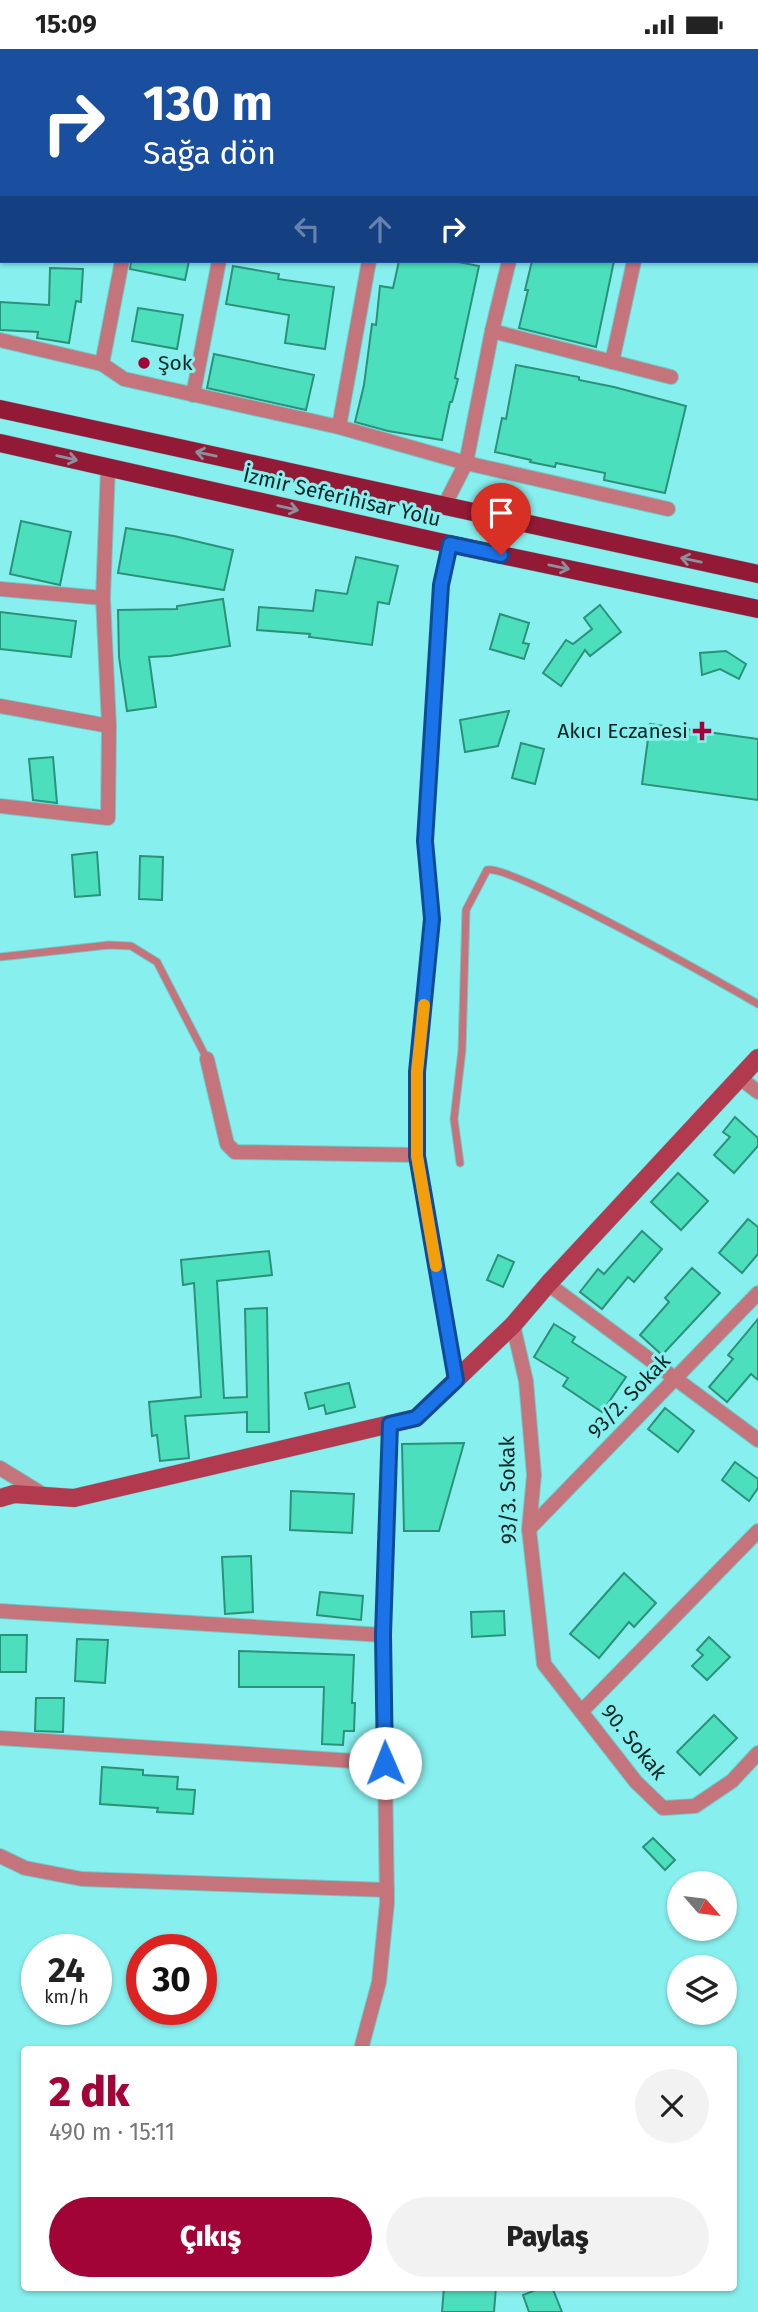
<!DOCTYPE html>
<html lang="tr">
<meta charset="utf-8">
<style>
:root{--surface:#fff;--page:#f2f2f2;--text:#222;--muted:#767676;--accent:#a30437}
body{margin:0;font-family:"Fira Sans",sans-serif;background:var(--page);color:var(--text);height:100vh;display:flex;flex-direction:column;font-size:26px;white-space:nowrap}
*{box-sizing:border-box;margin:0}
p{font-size:23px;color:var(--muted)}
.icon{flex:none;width:38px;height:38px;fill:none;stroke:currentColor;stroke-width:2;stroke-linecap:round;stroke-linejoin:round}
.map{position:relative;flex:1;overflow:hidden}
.sheet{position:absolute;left:21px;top:1997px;width:716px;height:245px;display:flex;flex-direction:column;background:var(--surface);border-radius:7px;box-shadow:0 2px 5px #0004}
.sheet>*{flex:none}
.hud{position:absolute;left:0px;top:0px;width:760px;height:214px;box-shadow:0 2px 5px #0004;background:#1a4fa0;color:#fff;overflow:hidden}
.needle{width:46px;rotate:118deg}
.buttons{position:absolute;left:667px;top:1822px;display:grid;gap:14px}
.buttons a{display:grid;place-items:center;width:70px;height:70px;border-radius:50%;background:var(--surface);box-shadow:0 2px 5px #0004;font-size:35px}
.speed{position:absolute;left:21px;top:1885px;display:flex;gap:14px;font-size:35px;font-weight:700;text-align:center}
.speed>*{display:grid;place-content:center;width:91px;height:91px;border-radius:50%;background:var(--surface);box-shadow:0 2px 5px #0004;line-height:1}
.speed small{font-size:18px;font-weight:400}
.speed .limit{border:10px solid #d22;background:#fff;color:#111}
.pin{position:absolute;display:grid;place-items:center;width:60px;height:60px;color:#fff;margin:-72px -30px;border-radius:50% 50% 50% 0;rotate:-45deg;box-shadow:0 0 7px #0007}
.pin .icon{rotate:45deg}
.me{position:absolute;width:77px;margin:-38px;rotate:359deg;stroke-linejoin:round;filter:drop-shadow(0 0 5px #0008)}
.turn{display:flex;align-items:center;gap:24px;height:147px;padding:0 28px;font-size:32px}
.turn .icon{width:91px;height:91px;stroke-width:2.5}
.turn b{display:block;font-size:49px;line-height:60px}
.lanes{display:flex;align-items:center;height:66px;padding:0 28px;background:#0003;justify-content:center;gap:35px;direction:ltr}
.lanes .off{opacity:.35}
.round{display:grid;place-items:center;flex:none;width:74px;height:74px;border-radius:37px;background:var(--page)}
.headline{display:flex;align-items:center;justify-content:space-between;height:119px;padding:0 28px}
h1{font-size:42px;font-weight:800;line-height:52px;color:var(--accent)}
.action{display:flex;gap:14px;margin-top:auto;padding:14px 28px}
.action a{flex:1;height:80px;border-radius:42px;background:var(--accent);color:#fff;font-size:28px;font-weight:800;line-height:80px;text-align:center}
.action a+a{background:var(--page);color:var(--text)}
.status{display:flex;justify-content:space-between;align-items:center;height:49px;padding:0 35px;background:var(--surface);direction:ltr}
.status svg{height:19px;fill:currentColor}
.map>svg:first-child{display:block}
.building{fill:#4cdfbd;stroke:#2c9179;stroke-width:2}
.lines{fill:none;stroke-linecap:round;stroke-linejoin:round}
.lane-casing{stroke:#6fcbca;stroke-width:9}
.street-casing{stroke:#6fcbca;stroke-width:16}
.secondary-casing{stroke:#6fcbca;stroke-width:19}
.primary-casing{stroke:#6fcbca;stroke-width:19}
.lane{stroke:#c6747c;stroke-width:7}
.street{stroke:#c6747c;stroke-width:14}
.secondary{stroke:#b23a4f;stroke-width:18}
.primary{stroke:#931a36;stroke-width:18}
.oneway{stroke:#8c909c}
.route-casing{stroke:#114b97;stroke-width:18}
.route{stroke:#1a73e8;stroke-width:12}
.slow{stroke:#f59e0b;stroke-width:12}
.poi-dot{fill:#a30437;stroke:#87f0ef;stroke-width:2.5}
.labels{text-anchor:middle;stroke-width:6;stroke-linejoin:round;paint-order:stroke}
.poi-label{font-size:21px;fill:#012424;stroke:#87f0ef;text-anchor:start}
.street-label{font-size:21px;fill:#012424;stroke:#87f0ef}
</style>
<div class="status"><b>15:09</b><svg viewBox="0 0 49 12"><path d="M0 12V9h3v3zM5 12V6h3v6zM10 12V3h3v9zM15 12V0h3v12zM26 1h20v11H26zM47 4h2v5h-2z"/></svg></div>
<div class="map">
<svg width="758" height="2263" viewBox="0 0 758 2263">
<rect width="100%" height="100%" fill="#87f0ef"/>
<!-- building -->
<g class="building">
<polygon points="131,212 189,212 185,231 130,220"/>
<polygon points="399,212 453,212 479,217 455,329 458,330 452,353 450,353 442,391 388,382 355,373 364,336 372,275 376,276 380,237 393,239"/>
<polygon points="532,212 614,212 596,298 519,279 528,241 525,241"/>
<polygon points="233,217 279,225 278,230 334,238 325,300 285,294 289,266 226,255"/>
<polygon points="50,219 83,220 81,253 76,252 69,294 37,289 38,283 0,281 0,253 49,256"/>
<polygon points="138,259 183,266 177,300 132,292"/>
<polygon points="214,305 314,326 306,361 207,339"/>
<polygon points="516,316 579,328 579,331 614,338 686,357 665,444 604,431 605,424 556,414 555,418 530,413 531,411 495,403 502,369 506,370"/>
<polygon points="21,472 71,483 60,536 10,525"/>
<polygon points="126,479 174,487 233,501 224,541 118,524"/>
<polygon points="356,508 398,517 389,555 378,553 372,596 309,588 310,585 257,581 259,558 313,562 316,541 347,545"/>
<polygon points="223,550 230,597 170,607 149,608 156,658 127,662 119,608 118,561 177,560 177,557"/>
<polygon points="600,556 621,583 590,607 585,601 561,637 543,624 566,591 573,595 592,580 584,569"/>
<polygon points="0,563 76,572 71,608 0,600"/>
<polygon points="500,565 529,574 523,594 529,595 524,610 490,600"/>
<polygon points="726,602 746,615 739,630 720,620 702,626 700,604"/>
<polygon points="509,662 498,697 465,703 460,671"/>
<polygon points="650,675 758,690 758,751 642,735"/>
<polygon points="521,694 544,700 535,735 512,729"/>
<polygon points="53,708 57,754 33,751 29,710"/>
<polygon points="97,803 100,846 75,848 72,806"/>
<polygon points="140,807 163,808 162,851 139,850"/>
<polygon points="735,1068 758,1089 758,1097 734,1124 714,1106 730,1088 723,1083"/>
<polygon points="678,1124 708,1152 681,1181 651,1153"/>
<polygon points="748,1170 758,1178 758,1205 742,1224 719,1204"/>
<polygon points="642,1182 662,1200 634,1233 628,1228 602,1260 580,1243 598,1220 604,1225"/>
<polygon points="269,1202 272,1226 217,1232 224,1349 247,1348 245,1260 267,1259 269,1383 247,1383 247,1363 185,1367 189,1409 160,1412 157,1386 152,1387 149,1353 201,1348 194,1234 183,1236 181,1211"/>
<polygon points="498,1206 514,1213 503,1238 487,1231"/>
<polygon points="692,1219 720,1244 662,1306 640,1286 669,1253 665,1249"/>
<polygon points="758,1270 758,1331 751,1325 727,1353 709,1338 733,1310 728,1306"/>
<polygon points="554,1275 575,1288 572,1293 626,1328 602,1363 563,1337 568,1329 534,1308"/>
<polygon points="349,1334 355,1358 326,1365 324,1356 309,1360 305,1344"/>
<polygon points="665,1359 694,1382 678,1403 648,1380"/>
<polygon points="464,1394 439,1482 404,1482 402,1395"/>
<polygon points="735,1413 758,1430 758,1439 749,1452 722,1431"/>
<polygon points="291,1442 354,1445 352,1484 290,1481"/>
<polygon points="251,1507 253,1563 225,1565 222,1508"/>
<polygon points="624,1524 656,1554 634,1578 629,1573 599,1609 570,1585"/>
<polygon points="320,1543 363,1547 361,1571 317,1566"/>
<polygon points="504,1562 505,1586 472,1588 471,1563"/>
<polygon points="0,1586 27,1586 26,1623 0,1623"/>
<polygon points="709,1588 730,1608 707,1631 692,1617 703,1606 697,1601"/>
<polygon points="77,1590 108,1591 105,1634 75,1632"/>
<polygon points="239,1602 354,1606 352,1654 355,1654 354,1682 344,1682 343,1696 322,1695 324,1638 239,1638"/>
<polygon points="36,1649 64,1649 63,1683 35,1682"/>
<polygon points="714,1666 737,1689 700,1726 677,1703"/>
<polygon points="102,1718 143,1721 143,1726 178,1728 177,1740 195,1741 193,1765 157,1763 158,1759 100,1755"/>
<polygon points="653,1789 675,1811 665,1821 643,1798"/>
<polygon points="444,2238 496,2238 494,2263 442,2263"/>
<polygon points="543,2238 552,2238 562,2263 529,2263 523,2246"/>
</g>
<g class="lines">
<defs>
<g id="lane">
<polyline points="0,908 109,896 131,897 157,913 207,1010"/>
<path d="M 460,1114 L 454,1070 L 462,1001 L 466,861 L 487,821 C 512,815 723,935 758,955"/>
</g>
<g id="street">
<polyline points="297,0 304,2"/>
<polyline points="159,2 159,0"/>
<polyline points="260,2 260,0"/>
<polyline points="408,2 409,0"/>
<polyline points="556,2 556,0"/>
<polyline points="0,134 2,134"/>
<polyline points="492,282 671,328"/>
<polyline points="0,291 102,315 124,330 339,378 466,414 668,460"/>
<polyline points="612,313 634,212"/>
<polyline points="102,315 122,212"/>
<polyline points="193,346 219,212"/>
<polyline points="339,378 369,212"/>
<polyline points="444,457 466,414 492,282 509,212"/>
<polyline points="450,495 441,536 425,792 432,870 417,1023 417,1106 456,1331"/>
<polyline points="0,540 103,549"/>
<polyline points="0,657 109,677"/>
<polyline points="0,757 108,769 109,677 103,549 108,418"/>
<polyline points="207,1010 227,1095 235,1103 417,1106"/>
<polyline points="740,1029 758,1043"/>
<polyline points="548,1235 758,1391"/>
<polyline points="513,1276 526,1332 534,1426 529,1480 544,1615 636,1733 663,1759 695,1757 732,1732 758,1704"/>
<polyline points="0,1419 44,1446"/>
<polyline points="529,1480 758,1244"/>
<polyline points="0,1562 383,1586"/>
<polyline points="582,1662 758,1482"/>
<polyline points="0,1689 385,1714"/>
<polyline points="0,1807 25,1819 82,1830 387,1841"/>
<polyline points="361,2000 379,1933 387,1854 383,1586 390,1375"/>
</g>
<polyline id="secondary" points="0,1449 14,1445 74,1449 416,1369 513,1276 548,1235 758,1009"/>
<g id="primary">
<polyline points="0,360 758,525"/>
<polyline points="0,394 435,492 758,560"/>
</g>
</defs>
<!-- lane casing -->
<use href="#lane" class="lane-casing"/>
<!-- street casing -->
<use href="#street" class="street-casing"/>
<!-- secondary casing -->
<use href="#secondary" class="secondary-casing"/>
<!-- primary casing -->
<use href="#primary" class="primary-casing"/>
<!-- lane -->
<use href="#lane" class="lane"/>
<!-- street -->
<use href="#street" class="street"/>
<!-- secondary -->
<use href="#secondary" class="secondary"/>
<!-- primary -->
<use href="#primary" class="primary"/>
</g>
<!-- one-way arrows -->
<defs><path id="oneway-shaft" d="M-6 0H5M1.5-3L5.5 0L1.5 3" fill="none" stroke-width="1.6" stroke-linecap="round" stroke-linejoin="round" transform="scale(1.75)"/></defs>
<g class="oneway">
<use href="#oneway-shaft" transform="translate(206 405) rotate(-168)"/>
<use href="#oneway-shaft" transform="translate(67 409) rotate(13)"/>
<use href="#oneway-shaft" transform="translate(288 459) rotate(13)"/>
<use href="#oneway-shaft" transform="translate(691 511) rotate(-168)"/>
<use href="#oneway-shaft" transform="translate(559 518) rotate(12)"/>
</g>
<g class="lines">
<defs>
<polyline id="route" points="385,1714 383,1586 390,1375 416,1369 456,1331 417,1107 417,1023 432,870 425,792 441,536 450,495 501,506"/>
</defs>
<!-- route casing -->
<use href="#route" class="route-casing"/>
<!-- route -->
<use href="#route" class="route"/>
<!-- slow -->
<polyline class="slow" points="424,956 417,1023 417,1107 436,1217"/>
</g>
<!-- markers -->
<g class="poi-dot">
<circle cx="144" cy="314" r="7"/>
<path d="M698.5 671.5h7v7h7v7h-7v7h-7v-7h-7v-7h7z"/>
</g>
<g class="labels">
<!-- poi labels -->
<g class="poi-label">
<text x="158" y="321">Şok</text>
<text x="688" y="689" text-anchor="end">Akıcı Eczanesi</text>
</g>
<!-- street labels -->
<g class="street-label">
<text transform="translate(342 448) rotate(13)" y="7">İzmir Seferihisar Yolu</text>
<text transform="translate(629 1347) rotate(-46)" y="7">93/2. Sokak</text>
<text transform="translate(508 1441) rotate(-91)" y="7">93/3. Sokak</text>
<text transform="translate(634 1693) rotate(51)" y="7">90. Sokak</text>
</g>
</g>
</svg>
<div class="buttons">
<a><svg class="needle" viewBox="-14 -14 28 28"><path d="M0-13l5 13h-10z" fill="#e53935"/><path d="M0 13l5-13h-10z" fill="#767676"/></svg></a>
<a><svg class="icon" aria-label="layers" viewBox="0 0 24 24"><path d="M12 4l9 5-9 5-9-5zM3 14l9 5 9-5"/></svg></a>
</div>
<div class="speed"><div>24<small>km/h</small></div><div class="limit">30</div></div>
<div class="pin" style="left:501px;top:506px;background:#d93025"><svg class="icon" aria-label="arrive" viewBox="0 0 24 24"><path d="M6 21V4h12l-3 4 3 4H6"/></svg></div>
<svg class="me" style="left:385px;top:1714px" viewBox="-20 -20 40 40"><circle r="19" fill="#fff"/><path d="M0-13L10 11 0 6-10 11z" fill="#1a73e8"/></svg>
<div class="hud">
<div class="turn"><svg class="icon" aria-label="right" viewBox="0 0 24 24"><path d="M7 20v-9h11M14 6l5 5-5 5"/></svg><div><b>130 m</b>Sağa dön</div></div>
<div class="lanes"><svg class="icon off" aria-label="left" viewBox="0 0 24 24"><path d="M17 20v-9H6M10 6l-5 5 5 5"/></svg><svg class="icon off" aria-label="ahead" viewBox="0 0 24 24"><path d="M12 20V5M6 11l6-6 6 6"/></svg><svg class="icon" aria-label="right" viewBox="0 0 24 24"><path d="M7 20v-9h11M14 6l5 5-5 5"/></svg></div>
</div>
<section class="sheet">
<div class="headline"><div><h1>2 dk</h1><p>490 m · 15:11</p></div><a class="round"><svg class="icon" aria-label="close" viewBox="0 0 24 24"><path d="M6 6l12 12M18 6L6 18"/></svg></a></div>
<div class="action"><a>Çıkış</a><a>Paylaş</a></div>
</section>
</div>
